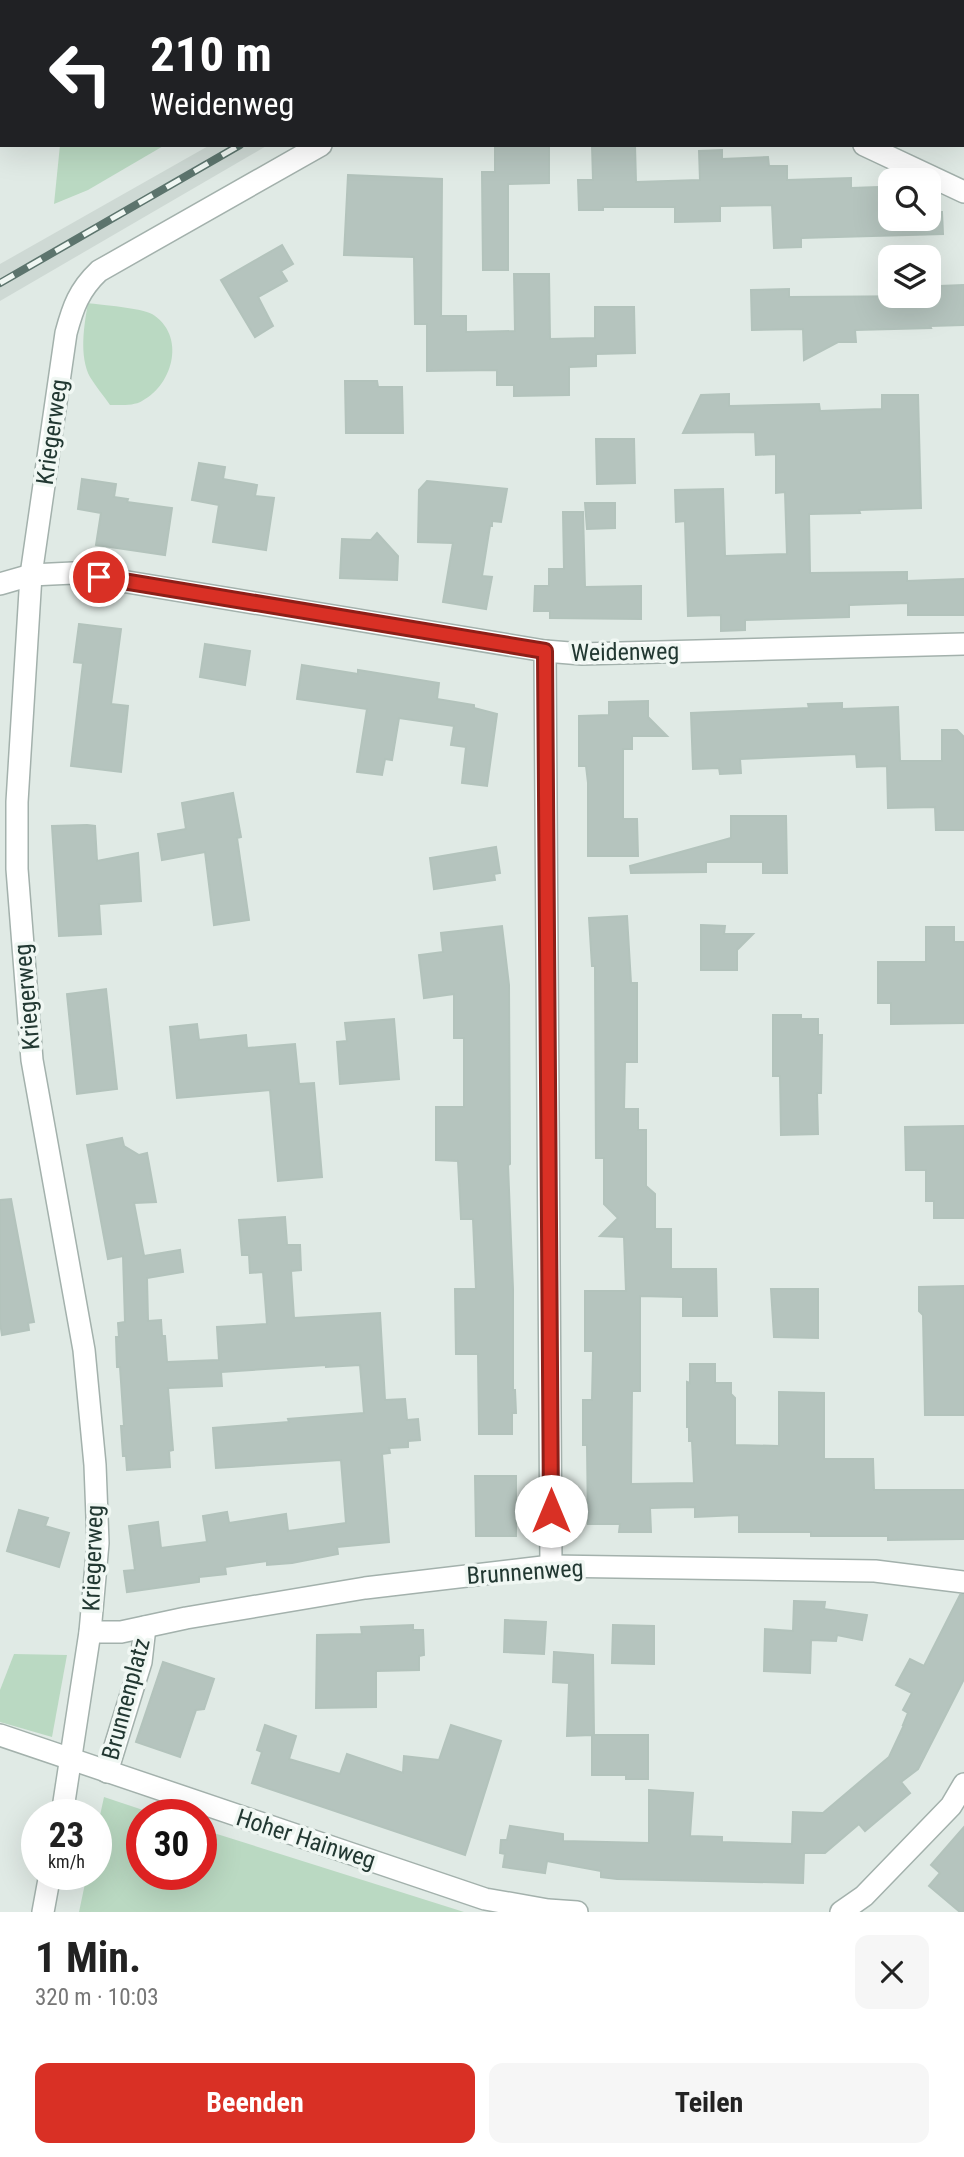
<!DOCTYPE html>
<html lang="de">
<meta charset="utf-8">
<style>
:root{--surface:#fff;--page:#f6f6f6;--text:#222;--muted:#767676;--accent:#d93025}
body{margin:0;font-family:"Roboto Condensed",sans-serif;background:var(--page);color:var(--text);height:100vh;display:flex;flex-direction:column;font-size:26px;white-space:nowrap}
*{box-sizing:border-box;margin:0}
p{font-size:23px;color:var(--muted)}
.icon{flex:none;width:38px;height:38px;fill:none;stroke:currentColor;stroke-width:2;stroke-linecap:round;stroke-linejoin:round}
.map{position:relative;height:1912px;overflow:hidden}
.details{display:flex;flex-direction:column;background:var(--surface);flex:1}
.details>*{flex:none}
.guide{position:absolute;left:0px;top:0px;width:964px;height:147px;box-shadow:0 7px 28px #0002;background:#202124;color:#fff;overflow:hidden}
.buttons{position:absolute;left:878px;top:168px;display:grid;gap:14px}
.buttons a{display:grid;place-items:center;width:63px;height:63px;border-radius:14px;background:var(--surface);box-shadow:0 7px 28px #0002;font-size:35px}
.speed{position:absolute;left:21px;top:1799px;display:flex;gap:14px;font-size:35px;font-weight:700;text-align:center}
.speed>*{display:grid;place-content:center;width:91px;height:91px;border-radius:50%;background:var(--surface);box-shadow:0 7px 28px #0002;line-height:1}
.speed small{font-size:18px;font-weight:400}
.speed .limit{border:10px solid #d22;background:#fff;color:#111}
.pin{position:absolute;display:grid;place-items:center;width:60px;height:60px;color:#fff;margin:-30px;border:4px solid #fff;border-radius:50%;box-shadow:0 2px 7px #0007}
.me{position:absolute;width:77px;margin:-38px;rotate:0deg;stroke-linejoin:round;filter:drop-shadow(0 0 5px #0008)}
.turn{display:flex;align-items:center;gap:24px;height:147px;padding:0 35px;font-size:32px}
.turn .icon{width:91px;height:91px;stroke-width:2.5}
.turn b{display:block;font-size:49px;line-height:60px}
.round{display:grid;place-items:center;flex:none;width:74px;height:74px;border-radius:14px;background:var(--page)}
.headline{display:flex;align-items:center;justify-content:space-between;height:119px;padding:0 35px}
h1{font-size:42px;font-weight:700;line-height:52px}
.action{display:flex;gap:14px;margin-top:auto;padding:14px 35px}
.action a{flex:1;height:80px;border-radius:14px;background:var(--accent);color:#fff;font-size:28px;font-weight:700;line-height:80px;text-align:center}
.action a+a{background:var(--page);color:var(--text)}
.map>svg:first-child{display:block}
.built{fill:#ced9d4}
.green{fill:#bad9c2}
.building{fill:#b5c4be;stroke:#b3c3bc;stroke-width:2}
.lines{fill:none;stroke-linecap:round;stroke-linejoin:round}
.street-casing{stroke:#a3b1ac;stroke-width:24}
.street{stroke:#fff;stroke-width:21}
.rail-casing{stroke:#5c746d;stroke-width:8}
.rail{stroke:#f0f7f3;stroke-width:5;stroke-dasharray:16;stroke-linecap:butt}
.route-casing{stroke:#8d1f18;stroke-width:18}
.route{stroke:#d93025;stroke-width:12}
.labels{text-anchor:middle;stroke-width:7;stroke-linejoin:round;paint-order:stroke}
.street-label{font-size:24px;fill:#223832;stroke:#f0f7f3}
</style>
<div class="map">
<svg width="964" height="1912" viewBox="0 0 964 1912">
<rect width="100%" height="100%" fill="#e0eae5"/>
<!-- built -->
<polygon class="built" points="210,145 268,145 0,301 0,264"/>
<!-- green -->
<g class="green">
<polygon points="85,0 414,0 85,2"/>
<polygon points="60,145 165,145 88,190 54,204"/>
<path d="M 88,303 C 101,305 142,308 152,314 C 186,335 174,384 142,401 C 134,406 120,405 110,405 C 104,396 96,387 90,377 C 79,356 84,325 88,303 Z"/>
<polygon points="14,1654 67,1655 52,1737 0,1722 0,1690"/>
<polygon points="104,1797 158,1815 142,1815 142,1874 201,1874 201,1829 464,1912 79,1912 87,1874 96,1874 96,1834"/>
</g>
<!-- building -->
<g class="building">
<polygon points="495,145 549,145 549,183 508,184 508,270 483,270 482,172 495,172"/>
<polygon points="592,145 635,145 636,182 700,180 699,151 722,150 722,159 768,157 769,166 787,166 787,180 851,178 851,188 878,187 879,198 891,198 891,219 929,219 929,213 942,212 943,234 801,238 801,247 774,248 772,205 720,206 720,221 675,222 675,207 603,207 603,210 579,210 578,180 593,180"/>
<polygon points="348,175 442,179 441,316 466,316 466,332 515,331 514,274 549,274 550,339 595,338 595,307 634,307 635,353 596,354 596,366 569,367 569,395 514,396 514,385 497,385 497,370 427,371 427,324 415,324 414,257 344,255"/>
<polygon points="282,245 293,264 281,271 287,281 258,297 273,326 255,337 221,280"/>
<polygon points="964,285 964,325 930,326 931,328 855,330 856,342 838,342 804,360 803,329 752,330 751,290 789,289 789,297 940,296 940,286"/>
<polygon points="345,381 377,381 378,387 402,387 403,433 346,433"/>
<polygon points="729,394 729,406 819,404 820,411 882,409 882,395 918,395 921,508 859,510 860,513 809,514 810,573 907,572 907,581 964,579 964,615 908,615 908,603 849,605 849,617 745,620 745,630 721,631 721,615 688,616 685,521 676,522 675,490 723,489 725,556 787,554 785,492 776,493 776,454 756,455 755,432 683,433 701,395"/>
<polygon points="596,439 634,439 635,483 597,484"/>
<polygon points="199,463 225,467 223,479 257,485 255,496 274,498 266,550 213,542 219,505 192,500"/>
<polygon points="82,479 116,484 114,497 128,499 127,502 172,508 165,555 96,545 101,513 78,509"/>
<polygon points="427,481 507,489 501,522 492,521 492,526 490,526 482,576 492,577 486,609 443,602 453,543 418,542 419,490"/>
<polygon points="585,503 615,503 615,528 587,529"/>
<polygon points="563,512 583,512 585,587 641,586 641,619 550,618 550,611 534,611 535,586 549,586 549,569 564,569"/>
<polygon points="377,533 398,556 397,580 340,578 342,539 371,540"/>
<polygon points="79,624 121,629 111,704 128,706 121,772 71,766 83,663 74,662"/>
<polygon points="205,644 250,651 245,685 200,677"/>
<polygon points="302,665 358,674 358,670 439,683 437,699 474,705 474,708 497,714 487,786 462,783 466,747 451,745 454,726 399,718 392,760 385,759 382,775 357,772 367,709 297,699"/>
<polygon points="648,701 648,717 667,736 632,736 632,749 623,749 623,819 637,819 638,856 588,856 588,783 586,766 579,766 579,716 609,715 609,702"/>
<polygon points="842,703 842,709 898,707 900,761 942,761 942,730 957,730 964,737 964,830 936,830 935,807 888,808 887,766 857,767 856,754 740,759 741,773 720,774 719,768 693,769 691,713 809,708 808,704"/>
<polygon points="233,793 241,837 237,838 249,920 214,925 205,852 162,860 158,834 186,829 182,803"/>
<polygon points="731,816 786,816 787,873 763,873 763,862 706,862 706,872 631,873 630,866 731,838"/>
<polygon points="87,825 95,826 97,861 138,853 141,901 99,904 101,934 59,936 52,826"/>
<polygon points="496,847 500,873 494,874 495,880 434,889 430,858"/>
<polygon points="627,916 631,983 637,983 637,1062 625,1062 624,1109 638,1109 638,1130 646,1130 646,1186 655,1194 655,1229 671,1229 671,1269 716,1269 717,1316 683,1316 683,1297 640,1296 640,1391 632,1391 631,1484 694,1483 692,1441 689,1441 689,1427 687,1427 687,1382 690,1383 690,1364 715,1364 715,1383 731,1383 731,1394 735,1398 735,1445 779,1446 779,1392 824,1393 824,1459 873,1459 874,1490 964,1490 964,1539 888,1540 888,1536 811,1536 811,1532 739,1532 739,1515 695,1517 695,1507 650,1508 651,1532 619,1532 620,1524 588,1524 587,1445 583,1445 583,1400 592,1400 593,1351 585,1351 585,1291 626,1291 624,1237 600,1236 618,1218 604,1204 604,1158 596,1158 595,966 592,966 589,918"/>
<polygon points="701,925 725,926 724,934 753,934 737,950 737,970 701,970"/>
<polygon points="502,926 509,985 510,1164 508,1165 513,1289 513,1390 515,1390 516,1413 512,1413 512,1434 479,1434 478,1354 456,1354 455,1289 476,1289 473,1219 461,1219 458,1161 436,1160 436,1107 464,1107 464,1038 454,1038 454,994 424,998 419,955 443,952 441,933"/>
<polygon points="926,927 954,927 954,942 964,942 964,1023 891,1024 891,1003 878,1003 878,962 926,962"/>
<polygon points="106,989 117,1089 77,1094 67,994"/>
<polygon points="773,1015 801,1015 801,1019 818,1019 818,1035 822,1035 821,1093 817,1093 818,1134 781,1135 780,1076 773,1076"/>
<polygon points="394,1019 399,1079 340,1084 337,1042 347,1041 345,1023"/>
<polygon points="197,1024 199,1040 246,1035 247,1048 295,1044 299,1084 314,1083 322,1177 278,1181 270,1090 177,1098 170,1027"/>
<polygon points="964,1126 964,1218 934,1218 934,1201 926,1201 926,1170 906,1170 905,1127"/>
<polygon points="122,1138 124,1146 139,1155 147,1153 156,1202 134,1203 144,1256 180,1250 183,1272 147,1278 148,1321 161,1320 162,1336 165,1336 167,1362 219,1360 217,1327 267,1324 263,1272 250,1273 249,1255 242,1255 239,1220 285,1217 287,1245 300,1245 301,1270 291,1271 294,1318 380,1313 385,1400 405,1399 407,1420 418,1419 420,1440 408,1441 408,1447 389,1448 390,1453 382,1454 389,1542 337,1547 338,1554 292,1563 267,1565 267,1561 225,1567 226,1574 199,1577 199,1582 127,1592 124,1571 135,1570 129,1526 158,1522 161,1548 207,1542 203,1516 227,1512 229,1523 286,1514 288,1531 346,1523 341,1460 216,1468 213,1428 289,1422 288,1419 364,1413 360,1365 326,1367 326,1365 221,1372 222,1386 168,1388 173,1450 169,1451 170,1467 127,1470 126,1456 123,1456 121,1426 124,1426 120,1367 117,1367 116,1337 119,1337 118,1323 125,1322 123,1256 108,1259 87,1145"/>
<polygon points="11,1199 34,1322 28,1323 29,1330 2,1335 0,1323 0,1200"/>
<polygon points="964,1286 964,1415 925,1415 923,1315 919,1311 919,1287"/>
<polygon points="771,1289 818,1289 818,1338 774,1337"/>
<polygon points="475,1476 516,1476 516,1536 476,1536"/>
<polygon points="19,1510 48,1518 45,1526 69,1533 59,1567 7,1551"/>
<polygon points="960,1595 964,1595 964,1679 918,1769 901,1782 910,1793 865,1831 859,1824 825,1853 804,1853 803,1883 617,1879 601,1877 601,1871 547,1861 545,1873 503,1867 505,1854 500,1853 501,1840 507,1840 510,1826 563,1834 563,1841 649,1843 649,1790 693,1793 690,1836 722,1837 722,1842 792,1844 793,1812 823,1813 889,1757 904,1725 903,1725 908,1713 903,1710 912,1693 896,1685 910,1659 924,1666"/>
<polygon points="794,1601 825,1602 824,1609 867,1615 862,1640 837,1635 836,1641 811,1640 810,1673 764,1671 765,1629 793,1631"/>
<polygon points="505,1620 546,1622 544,1654 504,1652"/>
<polygon points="413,1625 413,1630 423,1630 424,1655 419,1656 419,1670 376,1671 376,1707 316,1708 317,1635 362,1634 361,1627"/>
<polygon points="613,1625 654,1626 654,1664 612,1663"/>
<polygon points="554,1652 593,1655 594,1735 648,1735 648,1779 626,1779 626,1775 592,1775 592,1735 567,1736 569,1683 553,1682"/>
<polygon points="163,1662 214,1679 204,1709 196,1710 180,1757 136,1742"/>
<polygon points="265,1725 296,1736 289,1759 340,1774 347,1754 403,1773 404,1756 439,1760 451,1725 501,1741 465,1855 252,1783 262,1752 257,1750"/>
<polygon points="964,1827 964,1912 960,1912 929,1886 940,1873 931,1865"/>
</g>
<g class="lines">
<defs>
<g id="street">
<polyline points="573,2 575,0"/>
<polyline points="864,145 964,192"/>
<polyline points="0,584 31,575 73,573 545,651 582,654 964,644"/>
<polyline points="545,651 551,1566"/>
<polyline points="90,1632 121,1632 186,1618 365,1588 551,1566 875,1571 964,1582"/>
<polyline points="0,1735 485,1899 548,1910 577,1912"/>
<polyline points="107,1772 141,1662 145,1627"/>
<path d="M 62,1815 L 90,1632 L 98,1543 L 95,1465 L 84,1350 L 32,1060 L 17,869 L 17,802 L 31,575 L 66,333 C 73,307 79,290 99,271 L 321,145"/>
<polyline points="43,1912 50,1874"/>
<polyline points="841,1912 864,1896 951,1806 964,1784"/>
</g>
</defs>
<!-- street casing -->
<use href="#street" class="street-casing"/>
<!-- street -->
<use href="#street" class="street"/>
<defs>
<g id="rail">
<polyline points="811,0 815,2"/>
<polyline points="485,2 488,0"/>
<polyline points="962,72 964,73"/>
<polyline points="0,283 240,145"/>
</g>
</defs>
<!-- rail casing -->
<use href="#rail" class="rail-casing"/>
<!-- rail -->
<use href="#rail" class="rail"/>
</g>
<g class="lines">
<defs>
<polyline id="route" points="99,577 545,651 551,1511"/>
</defs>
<!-- route casing -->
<use href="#route" class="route-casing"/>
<!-- route -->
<use href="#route" class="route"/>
</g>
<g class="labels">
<!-- street labels -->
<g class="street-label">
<text transform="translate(52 432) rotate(-82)" y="8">Kriegerweg</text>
<text transform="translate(625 652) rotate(-1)" y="8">Weidenweg</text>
<text transform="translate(27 997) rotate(-95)" y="8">Kriegerweg</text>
<text transform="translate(93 1558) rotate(-88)" y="8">Kriegerweg</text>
<text transform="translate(525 1572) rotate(-4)" y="8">Brunnenweg</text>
<text transform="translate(126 1699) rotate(-75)" y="8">Brunnenplatz</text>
<text transform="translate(306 1839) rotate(18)" y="8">Hoher Hainweg</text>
</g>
</g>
</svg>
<div class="buttons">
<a><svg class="icon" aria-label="search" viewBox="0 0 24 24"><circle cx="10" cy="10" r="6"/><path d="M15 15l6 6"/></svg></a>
<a><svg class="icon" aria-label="layers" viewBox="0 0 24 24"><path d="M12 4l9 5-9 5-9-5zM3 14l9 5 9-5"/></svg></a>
</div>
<div class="speed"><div>23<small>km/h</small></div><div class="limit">30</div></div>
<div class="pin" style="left:99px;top:577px;background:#d93025"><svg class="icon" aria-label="arrive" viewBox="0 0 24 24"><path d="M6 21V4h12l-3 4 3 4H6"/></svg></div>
<svg class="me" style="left:551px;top:1511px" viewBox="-20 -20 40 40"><circle r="19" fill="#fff"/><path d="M0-13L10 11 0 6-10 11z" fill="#d93025"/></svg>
<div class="guide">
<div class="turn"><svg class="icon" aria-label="left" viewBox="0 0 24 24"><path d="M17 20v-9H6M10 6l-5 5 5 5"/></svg><div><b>210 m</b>Weidenweg</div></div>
</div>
</div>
<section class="details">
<div class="headline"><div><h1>1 Min.</h1><p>320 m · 10:03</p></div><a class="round"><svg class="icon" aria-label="close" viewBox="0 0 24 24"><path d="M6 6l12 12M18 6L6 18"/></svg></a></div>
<div class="action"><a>Beenden</a><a>Teilen</a></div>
</section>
